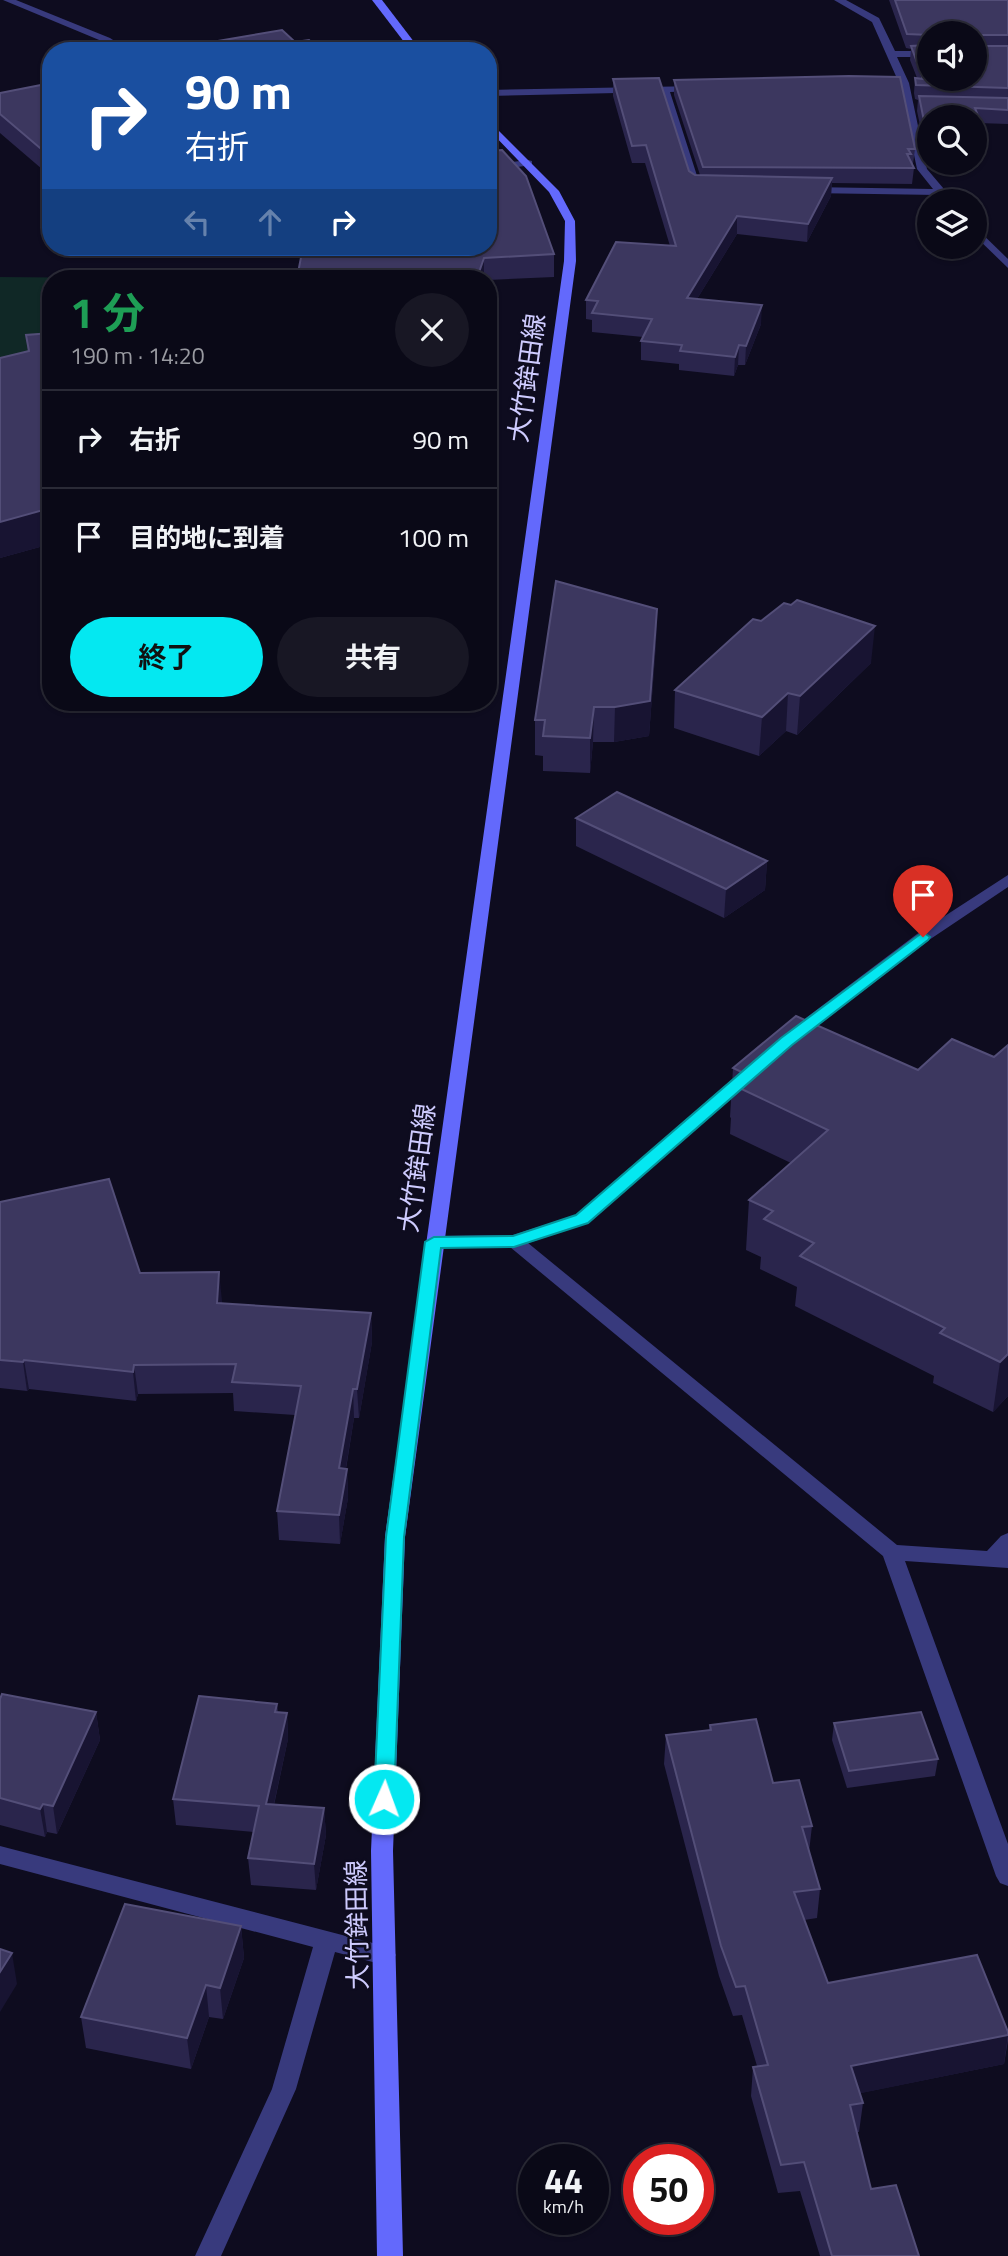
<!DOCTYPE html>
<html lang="ja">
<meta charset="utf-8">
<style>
:root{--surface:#0a0917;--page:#181724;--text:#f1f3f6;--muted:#999aa1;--line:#2a2a36;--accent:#04e8f1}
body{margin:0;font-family:"Titillium Web","Noto Sans JP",sans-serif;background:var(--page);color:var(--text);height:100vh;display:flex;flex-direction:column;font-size:26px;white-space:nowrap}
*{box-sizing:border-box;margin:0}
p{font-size:23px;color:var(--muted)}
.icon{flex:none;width:38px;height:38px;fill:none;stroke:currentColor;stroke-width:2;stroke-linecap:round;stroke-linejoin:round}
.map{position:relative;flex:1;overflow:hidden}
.drawer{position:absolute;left:42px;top:270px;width:455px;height:441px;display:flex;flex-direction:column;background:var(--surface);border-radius:28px;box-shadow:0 2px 5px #0004,0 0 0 2px var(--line)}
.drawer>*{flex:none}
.guide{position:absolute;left:42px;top:42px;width:455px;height:214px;border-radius:28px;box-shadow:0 2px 5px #0004,0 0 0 2px var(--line);background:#1a4fa0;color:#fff;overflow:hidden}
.controls{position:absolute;left:917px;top:21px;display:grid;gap:14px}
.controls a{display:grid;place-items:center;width:70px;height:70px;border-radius:50%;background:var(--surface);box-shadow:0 2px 5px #0004,0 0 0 2px var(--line);font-size:35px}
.speed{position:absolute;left:518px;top:2144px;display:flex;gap:14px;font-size:35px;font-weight:700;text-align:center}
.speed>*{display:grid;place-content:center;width:91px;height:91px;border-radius:50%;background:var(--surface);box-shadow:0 2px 5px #0004,0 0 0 2px var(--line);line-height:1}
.speed small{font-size:18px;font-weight:400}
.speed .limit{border:10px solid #d22;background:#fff;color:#111}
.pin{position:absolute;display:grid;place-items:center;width:60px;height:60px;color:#fff;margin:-72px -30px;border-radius:50% 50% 50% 0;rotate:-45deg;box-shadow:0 0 7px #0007}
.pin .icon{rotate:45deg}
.me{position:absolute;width:77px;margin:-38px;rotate:2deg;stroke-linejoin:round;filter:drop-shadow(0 0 5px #0008)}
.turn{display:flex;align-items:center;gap:24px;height:147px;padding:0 28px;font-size:32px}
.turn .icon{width:91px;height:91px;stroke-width:2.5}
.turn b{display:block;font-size:49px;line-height:60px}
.lanes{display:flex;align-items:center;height:66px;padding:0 28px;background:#0003;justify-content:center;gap:35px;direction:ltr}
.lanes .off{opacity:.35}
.round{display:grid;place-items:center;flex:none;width:74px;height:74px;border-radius:37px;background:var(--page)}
.head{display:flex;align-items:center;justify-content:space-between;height:119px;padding:0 28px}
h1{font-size:42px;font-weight:700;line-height:52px;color:#1e9e55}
.action{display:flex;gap:14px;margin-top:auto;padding:14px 28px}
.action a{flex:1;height:80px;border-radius:42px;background:var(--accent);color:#111;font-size:28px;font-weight:700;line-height:80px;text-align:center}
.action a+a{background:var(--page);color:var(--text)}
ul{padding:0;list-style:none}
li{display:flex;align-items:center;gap:21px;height:98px;padding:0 28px;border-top:2px solid var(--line)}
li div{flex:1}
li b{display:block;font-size:26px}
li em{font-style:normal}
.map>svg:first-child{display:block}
.green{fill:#102826}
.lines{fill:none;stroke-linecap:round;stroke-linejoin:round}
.street{fill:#383a7d;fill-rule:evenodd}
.secondary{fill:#6369fc;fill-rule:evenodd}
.wall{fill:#2a254c;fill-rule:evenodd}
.shaded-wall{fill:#181432}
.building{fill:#3c375f;stroke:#534e78;stroke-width:2}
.route{fill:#04e8f1;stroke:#03979d;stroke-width:2}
.labels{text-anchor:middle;stroke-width:5;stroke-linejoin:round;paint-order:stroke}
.street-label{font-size:26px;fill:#cecbfe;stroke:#0e0c1f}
</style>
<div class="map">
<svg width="1008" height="2256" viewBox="0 0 1008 2256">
<rect width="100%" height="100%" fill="#0e0c1f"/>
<!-- green -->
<polygon class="green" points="0,277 117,278 51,278 51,362 0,379"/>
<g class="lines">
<!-- street -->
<g class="street">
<polygon points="3,0 16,0 110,38 130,51 118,51 104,42"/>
<polygon points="834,0 846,0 879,18 895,51 929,51 929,57 897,57 909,83 927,169 949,195 949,199 941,199 938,195 809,193 804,190 809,187 933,189 917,169 899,83 872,22"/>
<polygon points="700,86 700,90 697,91 670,92 700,185 705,188 700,191 691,188 660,92 488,96 488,90"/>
<polygon points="528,160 532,161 532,165 488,171 488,165"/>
<polygon points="975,227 1008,259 1008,268 975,236"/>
<polygon points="1008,875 1008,887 929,940 798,1041 786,1041 784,1037 786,1033 917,934"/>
<polygon points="750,1068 759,1073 756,1077 588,1223 528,1243 897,1545 987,1551 1001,1536 1008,1533 1008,1568 905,1561 1008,1844 1008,1886 1000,1883 996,1876 883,1556 510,1247 434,1248 425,1242 434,1236 513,1235 576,1215 744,1069"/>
<polygon points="0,1846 392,1948 396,1955 392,1962 384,1965 335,1952 296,2089 221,2256 195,2256 272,2089 313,1947 0,1864"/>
</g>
<!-- secondary -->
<g class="secondary">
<polygon points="372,0 382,0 421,51 411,51"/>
<polygon points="488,120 559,191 575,221 576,261 405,1537 393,1851 403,2256 377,2256 371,1851 385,1537 564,261 565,221 549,192 488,129"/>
</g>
</g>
<!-- wall -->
<g class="wall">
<path d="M 889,0 L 1008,0 L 1008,124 L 978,123 L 977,133 L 975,133 L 975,117 L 929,117 L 929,163 L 946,163 L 928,163 L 917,111 L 918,100 L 915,99 L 914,93 L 915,78 L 917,78 L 910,60 L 911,49 L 906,48 ZM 929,33 L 975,79 L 929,79 Z"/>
<polygon points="613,79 689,171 695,175 700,175 674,95 674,80 915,149 913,164 912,164 914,168 912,184 832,183 831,196 807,242 737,234 697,299 761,324 745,365 738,365 734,376 679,370 679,364 641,360 641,341 643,337 592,332 592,320 586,319 586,300 670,246 645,163 632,163 613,96"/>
<polygon points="51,83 51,175 42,169 0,133 0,93"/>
<polygon points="493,151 554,254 554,277 488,280 488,278 297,278"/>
<polygon points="51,333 51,549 47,545 0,558 0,358 28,352 26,335"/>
<polygon points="488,452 494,476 494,511 488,512"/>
<polygon points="657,609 656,643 649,736 614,742 593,742 590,773 543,771 543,756 535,755 535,720"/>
<polygon points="871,663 797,735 786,731 759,756 674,728 675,690"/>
<polygon points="576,818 767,861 765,890 724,918 576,846"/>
<polygon points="1008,1045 1008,1396 993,1412 933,1383 934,1376 795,1306 797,1287 760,1269 761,1257 746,1250 749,1200 791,1163 730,1134 731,1118 730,1117 733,1068 918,1070 994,1057"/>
<polygon points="0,1202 140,1273 222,1301 221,1304 371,1313 372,1342 359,1418 354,1418 346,1469 347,1469 348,1498 340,1544 279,1540 277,1511 295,1415 234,1411 233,1393 138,1394 136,1401 29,1389 27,1391 0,1388"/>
<polygon points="0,1699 96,1712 100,1740 57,1834 47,1832 45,1837 0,1825"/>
<polygon points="277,1704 278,1712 287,1713 288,1739 274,1805 324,1808 326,1835 316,1890 251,1885 248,1858 254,1832 176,1825 173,1799"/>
<polygon points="834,1723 938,1759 935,1776 847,1788 832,1740"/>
<polygon points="710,1725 773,1783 812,1826 809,1852 820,1889 817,1918 804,1920 828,1983 1008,2032 1008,2040 1004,2064 860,2093 863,2103 859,2132 857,2132 871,2189 919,2256 820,2256 800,2191 778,2193 751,2096 753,2067 757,2066 742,2015 733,2016 719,1976 664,1764 666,1735 709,1730"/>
<polygon points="241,1926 244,1958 223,2019 209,2017 191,2069 86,2048 81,2017"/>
</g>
<!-- shaded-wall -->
<g class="shaded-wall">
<polygon points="493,140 493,162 488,163 488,141"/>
<polygon points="832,178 831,196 807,242 808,224"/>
<polygon points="737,216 737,234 686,317 687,298"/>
<polygon points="484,258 484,278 477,278"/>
<polygon points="762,305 761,324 745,365 746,346"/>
<polygon points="739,345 738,365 734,376 735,357"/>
<polygon points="43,510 47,545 0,558 0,522"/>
<polygon points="51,514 51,537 48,515"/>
<polygon points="657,609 656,643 649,736 614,742 615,707"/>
<polygon points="875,626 871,663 797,735 800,696"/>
<polygon points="788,693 786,731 759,756 762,717"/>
<polygon points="594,707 593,742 590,773 590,738"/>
<polygon points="767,861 765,890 724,918 726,889"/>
<polygon points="219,1272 222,1301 219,1332 217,1303"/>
<polygon points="371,1313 372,1342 359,1418 357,1389"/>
<polygon points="1008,1354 1008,1396 993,1412 1000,1362"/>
<polygon points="24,1360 29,1389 27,1391 23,1362"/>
<polygon points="134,1365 138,1394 136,1401 133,1372"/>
<polygon points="353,1389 354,1418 341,1497 339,1468"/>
<polygon points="347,1469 348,1498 340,1544 339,1515"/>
<polygon points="96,1712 100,1740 57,1834 53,1806"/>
<polygon points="287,1713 288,1739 268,1831 266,1804"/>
<polygon points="43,1804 47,1832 45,1837 40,1809"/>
<polygon points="324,1808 326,1835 316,1890 314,1864"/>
<polygon points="241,1926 244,1958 223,2019 220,1988"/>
<polygon points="12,1953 17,1984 0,2012 0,1972"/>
<polygon points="206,1985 209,2017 191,2069 187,2038"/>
<polygon points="1008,2035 1004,2064 847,2096 851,2066"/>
</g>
<!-- building -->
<g class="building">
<polygon points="895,0 1008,0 1008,35 976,35 975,37 975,33 929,33 929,35 907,34"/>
<polygon points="282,30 295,42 309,40 321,51 173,51 171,49"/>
<polygon points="929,45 929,79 975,79 975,46 1008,46 1008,88 916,85 915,78 923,79 911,46"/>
<polygon points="849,76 900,77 915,149 908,149 911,154 907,154 914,168 703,167 674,80"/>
<polygon points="659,78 689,171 695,175 832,178 808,224 737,216 687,298 762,305 746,346 739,345 735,357 680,351 682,345 641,341 652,319 592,313 598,301 586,300 616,242 676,246 646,145 632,146 613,79"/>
<polygon points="51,83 51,155 40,148 0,114 0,93"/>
<polygon points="919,96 1008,98 1008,110 975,108 979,118 975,118 975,117 929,117 929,146"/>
<polygon points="502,150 526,176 554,254 484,258 477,278 297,278 303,247 488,247 488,151"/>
<polygon points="51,333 51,514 48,515 43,510 0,522 0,358 29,351 26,335"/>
<polygon points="488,452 494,476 488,476"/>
<polygon points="556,581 657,609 650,701 615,707 594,707 590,738 543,736 545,720 535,720"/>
<polygon points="797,600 875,626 800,696 788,693 762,717 675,690 753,619 761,621 784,603 791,605"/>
<polygon points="617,792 767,861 726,889 576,818"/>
<polygon points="796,1016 918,1070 952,1039 994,1057 1008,1045 1008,1354 1000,1362 940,1333 945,1328 800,1256 814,1243 764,1219 773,1211 749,1200 828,1130 733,1085 746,1074 733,1068"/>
<polygon points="109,1179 140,1273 219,1272 217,1303 371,1313 357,1389 353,1389 339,1468 347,1469 339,1515 277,1511 301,1386 232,1382 236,1364 134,1365 133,1372 24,1360 23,1362 0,1360 0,1202"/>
<polygon points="2,1694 96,1712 53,1806 43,1804 40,1809 0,1798 0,1699"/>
<polygon points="199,1696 277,1704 275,1712 287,1713 266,1804 324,1808 314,1864 248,1858 259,1806 173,1799"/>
<polygon points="921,1712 938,1759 849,1771 834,1723"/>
<polygon points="756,1719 773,1783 799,1780 812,1826 802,1827 820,1889 794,1892 828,1983 977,1955 1008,2032 1008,2035 851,2066 863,2103 850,2105 871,2189 896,2185 919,2256 832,2256 804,2162 781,2165 753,2067 768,2065 745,1986 736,1987 721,1946 666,1735 711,1730 710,1725"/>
<polygon points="125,1904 241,1926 220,1988 206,1985 187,2038 81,2017"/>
<polygon points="0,1949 12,1953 0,1972"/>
</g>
<!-- route -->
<polygon class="route" points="923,932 930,937 928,940 792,1045 588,1223 514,1247 441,1248 404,1537 394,1799 391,1805 384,1807 377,1805 374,1799 386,1537 425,1242 434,1237 513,1236 576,1215 781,1038"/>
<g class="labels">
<!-- street labels -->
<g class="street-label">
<text transform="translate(527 378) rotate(-82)" y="9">大竹鉾田線</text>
<text transform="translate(417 1168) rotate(-82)" y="9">大竹鉾田線</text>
<text transform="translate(357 1925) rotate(-91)" y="9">大竹鉾田線</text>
</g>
</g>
</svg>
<div class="controls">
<a><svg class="icon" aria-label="sound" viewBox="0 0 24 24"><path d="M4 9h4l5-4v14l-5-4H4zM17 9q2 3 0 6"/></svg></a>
<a><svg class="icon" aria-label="search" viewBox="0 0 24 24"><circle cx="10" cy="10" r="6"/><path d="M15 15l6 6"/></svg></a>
<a><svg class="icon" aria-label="layers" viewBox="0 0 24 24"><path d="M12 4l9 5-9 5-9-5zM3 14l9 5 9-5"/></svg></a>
</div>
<div class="speed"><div>44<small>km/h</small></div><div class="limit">50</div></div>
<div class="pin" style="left:923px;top:937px;background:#d93025"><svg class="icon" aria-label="arrive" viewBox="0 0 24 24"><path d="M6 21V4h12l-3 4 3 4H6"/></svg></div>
<svg class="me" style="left:384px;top:1799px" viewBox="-20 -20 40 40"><circle r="17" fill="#04e8f1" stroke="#fff" stroke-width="3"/><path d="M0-11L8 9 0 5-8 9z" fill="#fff"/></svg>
<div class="guide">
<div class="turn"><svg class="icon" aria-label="right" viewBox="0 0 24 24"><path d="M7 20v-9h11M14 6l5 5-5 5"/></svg><div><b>90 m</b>右折</div></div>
<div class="lanes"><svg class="icon off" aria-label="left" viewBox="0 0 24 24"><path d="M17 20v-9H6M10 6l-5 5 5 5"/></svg><svg class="icon off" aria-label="ahead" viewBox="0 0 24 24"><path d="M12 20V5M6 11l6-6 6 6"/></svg><svg class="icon" aria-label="right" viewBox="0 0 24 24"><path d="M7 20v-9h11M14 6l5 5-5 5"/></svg></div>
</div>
<section class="drawer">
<div class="head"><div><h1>1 分</h1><p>190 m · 14:20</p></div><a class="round"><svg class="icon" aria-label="close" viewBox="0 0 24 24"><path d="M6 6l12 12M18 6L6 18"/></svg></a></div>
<ul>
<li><svg class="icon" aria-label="right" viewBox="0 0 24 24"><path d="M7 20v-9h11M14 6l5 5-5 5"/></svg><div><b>右折</b></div><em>90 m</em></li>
<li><svg class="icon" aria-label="arrive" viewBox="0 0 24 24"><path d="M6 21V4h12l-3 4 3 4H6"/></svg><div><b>目的地に到着</b></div><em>100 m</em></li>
</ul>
<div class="action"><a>終了</a><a>共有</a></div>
</section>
</div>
